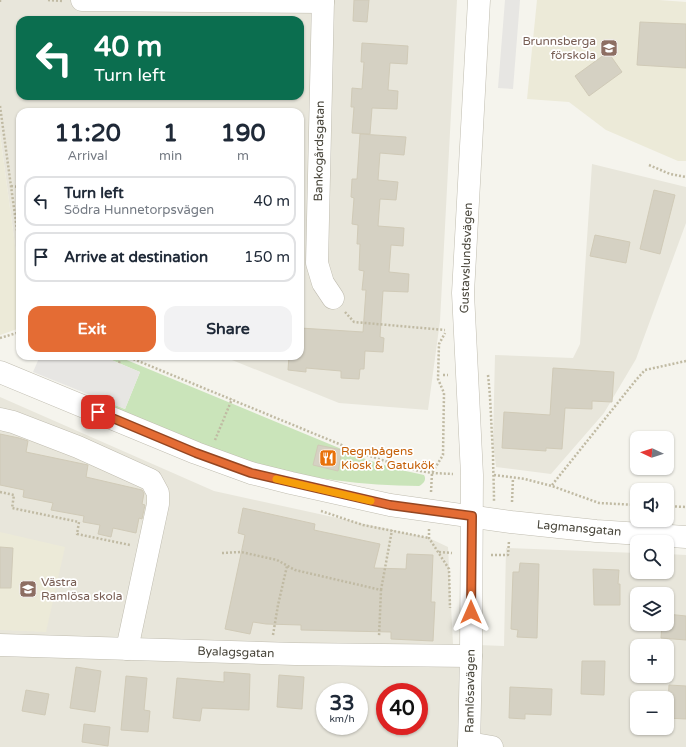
<!DOCTYPE html>
<meta charset="utf-8">
<style>
:root{--surface:#fff;--page:#f2f2f3;--text:#1f2937;--muted:#747a83;--line:#e0e1e3;--accent:#e46c34}
body{margin:0;font-family:"Varela Round",sans-serif;background:var(--page);color:var(--text);height:100vh;display:flex;flex-direction:column;font-size:15px;white-space:nowrap}
*{box-sizing:border-box;margin:0}
p{font-size:13px;color:var(--muted)}
.icon{flex:none;width:22px;height:22px;fill:none;stroke:currentColor;stroke-width:2;stroke-linecap:round;stroke-linejoin:round}
.map{position:relative;flex:1;overflow:hidden}
.drawer{position:absolute;left:16px;top:108px;width:288px;height:252px;display:flex;flex-direction:column;background:var(--surface);border-radius:12px;box-shadow:0 1px 3px #0004}
.drawer>*{flex:none}
.banner{position:absolute;left:16px;top:16px;width:288px;height:84px;border-radius:12px;box-shadow:0 1px 3px #0004;background:#0b6e4f;color:#fff;overflow:hidden}
.needle{width:26px;rotate:274deg}
.fabs{position:absolute;left:630px;top:431px;display:grid;gap:8px}
.fabs a{display:grid;place-items:center;width:44px;height:44px;border-radius:8px;background:var(--surface);box-shadow:0 1px 3px #0004;font-size:20px}
.speed{position:absolute;left:316px;top:683px;display:flex;gap:8px;font-size:20px;font-weight:700;text-align:center}
.speed>*{display:grid;place-content:center;width:52px;height:52px;border-radius:50%;background:var(--surface);box-shadow:0 1px 3px #0004;line-height:1}
.speed small{font-size:10px;font-weight:400}
.speed .limit{border:6px solid #d22;background:#fff;color:#111}
.pin{position:absolute;display:grid;place-items:center;width:34px;height:34px;color:#fff;margin:-17px;border-radius:8px;box-shadow:0 2px 6px #0006}
.me{position:absolute;width:44px;margin:-22px;rotate:0deg;stroke-linejoin:round;filter:drop-shadow(0 0 3px #0008)}
.turn{display:flex;align-items:center;gap:14px;height:84px;padding:0 12px;font-size:18px}
.turn .icon{width:52px;height:52px;stroke-width:2.5}
.turn b{display:block;font-size:28px;line-height:34px}
.eta{display:flex;justify-content:space-evenly;align-items:center;height:68px;text-align:center}
.eta b{font-size:24px;font-weight:800;line-height:28px}
.button{display:flex;gap:8px;margin-top:auto;padding:8px 12px}
.button a{flex:1;height:46px;border-radius:12px;background:var(--accent);color:#fff;font-size:16px;font-weight:800;line-height:46px;text-align:center}
.button a+a{background:var(--page);color:var(--text)}
ul{padding:0;list-style:none}
li{display:flex;align-items:center;gap:12px;height:50px;margin:0 8px 6px;padding:0 4px;border:2px solid var(--line);border-radius:12px}
li div{flex:1}
li b{display:block;font-size:15px}
li em{font-style:normal}
.map>svg:first-child{display:block}
.residential{fill:#e8e6db;fill-rule:evenodd}
.education{fill:#ecead8}
.green{fill:#cae4ba}
.parking{fill:#e7e6e3}
.building{fill:#d5d1c3;stroke:#d0cab7}
.lines{fill:none;stroke-linecap:round;stroke-linejoin:round}
.minor-casing{stroke:#c0bdb0;stroke-width:23}
.path{stroke:#c0baa3;stroke-width:2.5;stroke-dasharray:2 2;stroke-linecap:butt}
.minor{stroke:#fff;stroke-width:22}
.route-casing{stroke:#944622;stroke-width:10}
.route{stroke:#e46c34;stroke-width:7}
.slow{stroke:#f59e0b;stroke-width:7}
.labels{text-anchor:middle;stroke-width:3.5;stroke-linejoin:round;paint-order:stroke}
.education-label{font-size:12px;fill:#785e54;stroke:#fff;text-anchor:end}
.street-label{font-size:12px;fill:#49463b;stroke:#fff}
.food-label{font-size:12px;fill:#c56008;stroke:#fff;text-anchor:start}
</style>
<div class="map">
<svg width="686" height="747" viewBox="0 0 686 747">
<rect width="100%" height="100%" fill="#f5f4ed"/>
<!-- residential -->
<g class="residential">
<path d="M 0,0 L 457,0 L 440,321 L 428,410 L 339,403 L 222,356 L 300,356 L 300,112 L 20,112 L 19,275 L 0,134 ZM 20,20 L 300,20 L 300,96 L 20,96 Z"/>
<polygon points="592,164 686,187 686,223 636,359 604,413 551,474 496,467 493,441 495,355 573,358 580,344"/>
<path d="M 0,397 L 214,491 L 429,538 L 448,547 L 453,644 L 504,646 L 506,548 L 637,553 L 637,572 L 667,572 L 667,554 L 686,555 L 686,747 L 0,747 ZM 637,594 L 667,594 L 667,624 L 637,624 ZM 637,646 L 667,646 L 667,676 L 637,676 ZM 325,692 L 359,692 L 359,726 L 325,726 ZM 385,692 L 419,692 L 419,726 L 385,726 ZM 637,698 L 667,698 L 667,728 L 637,728 Z"/>
</g>
<!-- education -->
<g class="education">
<polygon points="537,0 659,0 686,2 686,161 678,161 606,130 569,102 527,99"/>
<polygon points="0,134 20,282 20,328 0,335"/>
<polygon points="0,532 65,547 46,632 0,630"/>
</g>
<!-- green -->
<path class="green" d="M 102,356 L 117,356 L 368,460 L 401,470 L 424,475 C 427,480 423,484 419,486 C 360,486 301,478 245,460 C 199,446 154,425 110,406 L 110,403 L 125,409 L 140,372 Z"/>
<!-- parking -->
<g class="parking">
<polygon points="505,0 520,0 513,89 498,88"/>
<polygon points="40,356 102,356 140,372 125,409 33,372"/>
</g>
<!-- building -->
<g class="building">
<polygon points="354,0 369,0 367,22 353,21"/>
<polygon points="640,22 686,24 686,68 637,65"/>
<polygon points="362,43 408,46 407,64 390,63 388,90 398,91 397,109 372,108 370,134 352,133 354,107 351,107 352,88 362,89 364,62 361,62"/>
<polygon points="608,52 622,72 589,96 575,76"/>
<polygon points="360,134 406,137 404,155 380,153 378,180 398,182 396,200 380,199 378,226 404,228 403,246 391,245 389,272 409,274 408,292 383,291 380,337 384,338 383,352 365,351 364,369 360,369 359,379 341,378 341,371 306,368 306,372 288,370 289,356 300,356 300,328 363,332 366,290 362,290 364,271 359,270 360,244 357,244 358,225 352,224 354,198 351,197 352,179 357,179"/>
<polygon points="654,190 675,195 660,254 640,249"/>
<polygon points="595,235 630,242 626,263 590,256"/>
<polygon points="553,368 614,372 612,402 592,401 592,409 565,408 562,449 546,448 546,451 502,448 504,412 550,415"/>
<polygon points="0,434 19,438 28,441 26,452 88,465 86,477 142,490 144,493 142,504 145,505 142,519 139,518 136,533 113,528 111,537 98,534 100,525 83,522 84,516 51,510 53,503 23,497 24,490 0,485"/>
<polygon points="318,445 342,450 338,471 313,465"/>
<polygon points="243,508 315,524 314,530 380,544 374,568 406,569 407,554 433,555 431,602 435,602 433,641 391,639 391,632 301,630 301,625 266,624 253,622 250,634 225,629 245,535 238,533"/>
<polygon points="0,547 13,548 11,588 0,588"/>
<polygon points="520,563 539,564 537,638 517,637 518,630 511,629 513,572 519,572"/>
<polygon points="593,569 619,570 618,584 620,584 620,605 594,605"/>
<polygon points="667,614 686,616 686,640 661,638 662,624 667,624"/>
<polygon points="582,661 605,661 604,695 581,694"/>
<polygon points="76,667 101,671 95,712 70,708"/>
<polygon points="224,672 250,674 249,710 202,708 200,721 173,718 177,678 224,682"/>
<polygon points="279,675 304,677 302,709 277,707"/>
<polygon points="126,676 147,678 144,710 150,711 148,732 121,730"/>
<polygon points="669,685 686,686 686,719 667,718"/>
<polygon points="510,687 552,689 551,715 525,714 525,719 509,718"/>
<polygon points="26,690 49,694 45,715 22,711"/>
<polygon points="84,724 110,727 108,746 82,742"/>
</g>
<g class="lines">
<defs>
<g id="minor">
<polyline points="82,0 323,2"/>
<polyline points="323,0 317,263 323,283 333,298"/>
<polyline points="0,372 196,453 251,473 291,483 390,505 511,522 596,531 686,537"/>
<polyline points="0,419 13,422 78,447 151,480 158,493 158,504 127,649"/>
<polyline points="0,645 295,654 471,656"/>
<polyline points="469,743 492,747"/>
<polyline points="469,747 471,656 472,475 463,293 479,0"/>
</g>
</defs>
<!-- minor casing -->
<use href="#minor" class="minor-casing"/>
<!-- path -->
<g class="path">
<polyline points="48,0 63,1"/>
<polyline points="0,2 0,0"/>
<polyline points="0,106 20,252"/>
<polyline points="649,165 670,174 686,177"/>
<polyline points="11,186 20,187"/>
<polyline points="345,312 354,322 445,330"/>
<polyline points="0,338 20,332"/>
<polyline points="126,356 361,453 409,469 432,473 453,474"/>
<polyline points="119,363 122,356"/>
<polyline points="443,375 448,375"/>
<path d="M 488,375 C 491,401 491,426 493,452 C 493,469 494,485 494,502"/>
<polyline points="215,440 232,399"/>
<polyline points="494,475 525,479 552,486 599,503 637,505"/>
<polyline points="552,485 636,380 645,370 686,361"/>
<polyline points="0,492 14,495 12,508 79,522 77,534 130,545"/>
<polyline points="431,492 432,473 443,455 444,393 438,379 439,344 445,333"/>
<polyline points="512,502 513,478"/>
<polyline points="667,506 686,507"/>
<polyline points="321,511 363,525 429,538"/>
<polyline points="429,529 429,538 449,569 450,608"/>
<polyline points="439,552 452,553"/>
<polyline points="222,553 241,552 277,560 295,570 381,590 379,637"/>
<polyline points="491,555 508,555 509,541"/>
<polyline points="381,590 392,530"/>
<polyline points="273,635 278,605 287,566"/>
</g>
<!-- minor -->
<use href="#minor" class="minor"/>
</g>
<g class="lines">
<defs>
<polyline id="route" points="98,412 196,453 251,473 390,505 472,516 471,612"/>
</defs>
<!-- route casing -->
<use href="#route" class="route-casing"/>
<!-- route -->
<use href="#route" class="route"/>
<!-- slow -->
<polyline class="slow" points="276,479 371,501"/>
</g>
<!-- icons -->
<defs>
<symbol id="school-square" viewBox="-11 -11 22 22"><rect x="-9" y="-9" width="18" height="18" rx="4" fill="#8d6e63" stroke="#fff"/><path d="M0-5L7-2L0 1L-7-2ZM-4 1L0 2.5L4 1V4Q0 6-4 4Z" fill="#fff"/></symbol>
<symbol id="restaurant-square" viewBox="-11 -11 22 22"><rect x="-9" y="-9" width="18" height="18" rx="4" fill="#e8710a" stroke="#fff"/><path d="M-5-6h1v4h1v-4h1v4h1v-4h1v5L-1.5 .5V6h-2V.5L-5-1ZM5-6V6H3V1.5H1.5Q1.5-4 5-6Z" fill="#fff"/></symbol>
</defs>
<g fill-rule="evenodd">
<use href="#school-square" x="599" y="38" width="20" height="20"/>
<use href="#restaurant-square" x="318" y="448" width="20" height="20"/>
<use href="#school-square" x="18" y="579" width="20" height="20"/>
</g>
<g class="labels">
<!-- education labels -->
<g class="education-label">
<text x="596" y="45">Brunnsberga<tspan x="596" dy="14">förskola</tspan></text>
<text x="41" y="586" text-anchor="start">Västra<tspan x="41" dy="14">Ramlösa skola</tspan></text>
</g>
<!-- street labels -->
<g class="street-label">
<text transform="translate(319 151) rotate(-89)" y="4">Bankogårdsgatan</text>
<text transform="translate(466 258) rotate(-88)" y="4">Gustavslundsvägen</text>
<text transform="translate(579 528) rotate(5)" y="4">Lagmansgatan</text>
<text transform="translate(236 652) rotate(2)" y="4">Byalagsgatan</text>
<text transform="translate(470 691) rotate(-89)" y="4">Ramlösavägen</text>
</g>
<!-- food labels -->
<g class="food-label">
<text x="341" y="455">Regnbågens<tspan x="341" dy="14">Kiosk &amp; Gatukök</tspan></text>
</g>
</g>
</svg>
<div class="fabs">
<a><svg class="needle" viewBox="-14 -14 28 28"><path d="M0-13l5 13h-10z" fill="#e53935"/><path d="M0 13l5-13h-10z" fill="#747a83"/></svg></a>
<a><svg class="icon" aria-label="sound" viewBox="0 0 24 24"><path d="M4 9h4l5-4v14l-5-4H4zM17 9q2 3 0 6"/></svg></a>
<a><svg class="icon" aria-label="search" viewBox="0 0 24 24"><circle cx="10" cy="10" r="6"/><path d="M15 15l6 6"/></svg></a>
<a><svg class="icon" aria-label="layers" viewBox="0 0 24 24"><path d="M12 4l9 5-9 5-9-5zM3 14l9 5 9-5"/></svg></a>
<a>+</a>
<a>−</a>
</div>
<div class="speed"><div>33<small>km/h</small></div><div class="limit">40</div></div>
<div class="pin" style="left:98px;top:412px;background:#d93025"><svg class="icon" aria-label="arrive" viewBox="0 0 24 24"><path d="M6 21V4h12l-3 4 3 4H6"/></svg></div>
<svg class="me" style="left:471px;top:612px" viewBox="-20 -20 40 40"><path d="M0-17L14 15 0 8-14 15z" fill="#e46c34" stroke="#fff" stroke-width="4"/></svg>
<div class="banner">
<div class="turn"><svg class="icon" aria-label="left" viewBox="0 0 24 24"><path d="M17 20v-9H6M10 6l-5 5 5 5"/></svg><div><b>40 m</b>Turn left</div></div>
</div>
<section class="drawer">
<div class="eta">
<div><b>11:20</b><p>Arrival</p></div>
<div><b>1</b><p>min</p></div>
<div><b>190</b><p>m</p></div>
</div>
<ul>
<li><svg class="icon" aria-label="left" viewBox="0 0 24 24"><path d="M17 20v-9H6M10 6l-5 5 5 5"/></svg><div><b>Turn left</b><p>Södra Hunnetorpsvägen</p></div><em>40 m</em></li>
<li><svg class="icon" aria-label="arrive" viewBox="0 0 24 24"><path d="M6 21V4h12l-3 4 3 4H6"/></svg><div><b>Arrive at destination</b></div><em>150 m</em></li>
</ul>
<div class="button"><a>Exit</a><a>Share</a></div>
</section>
</div>
